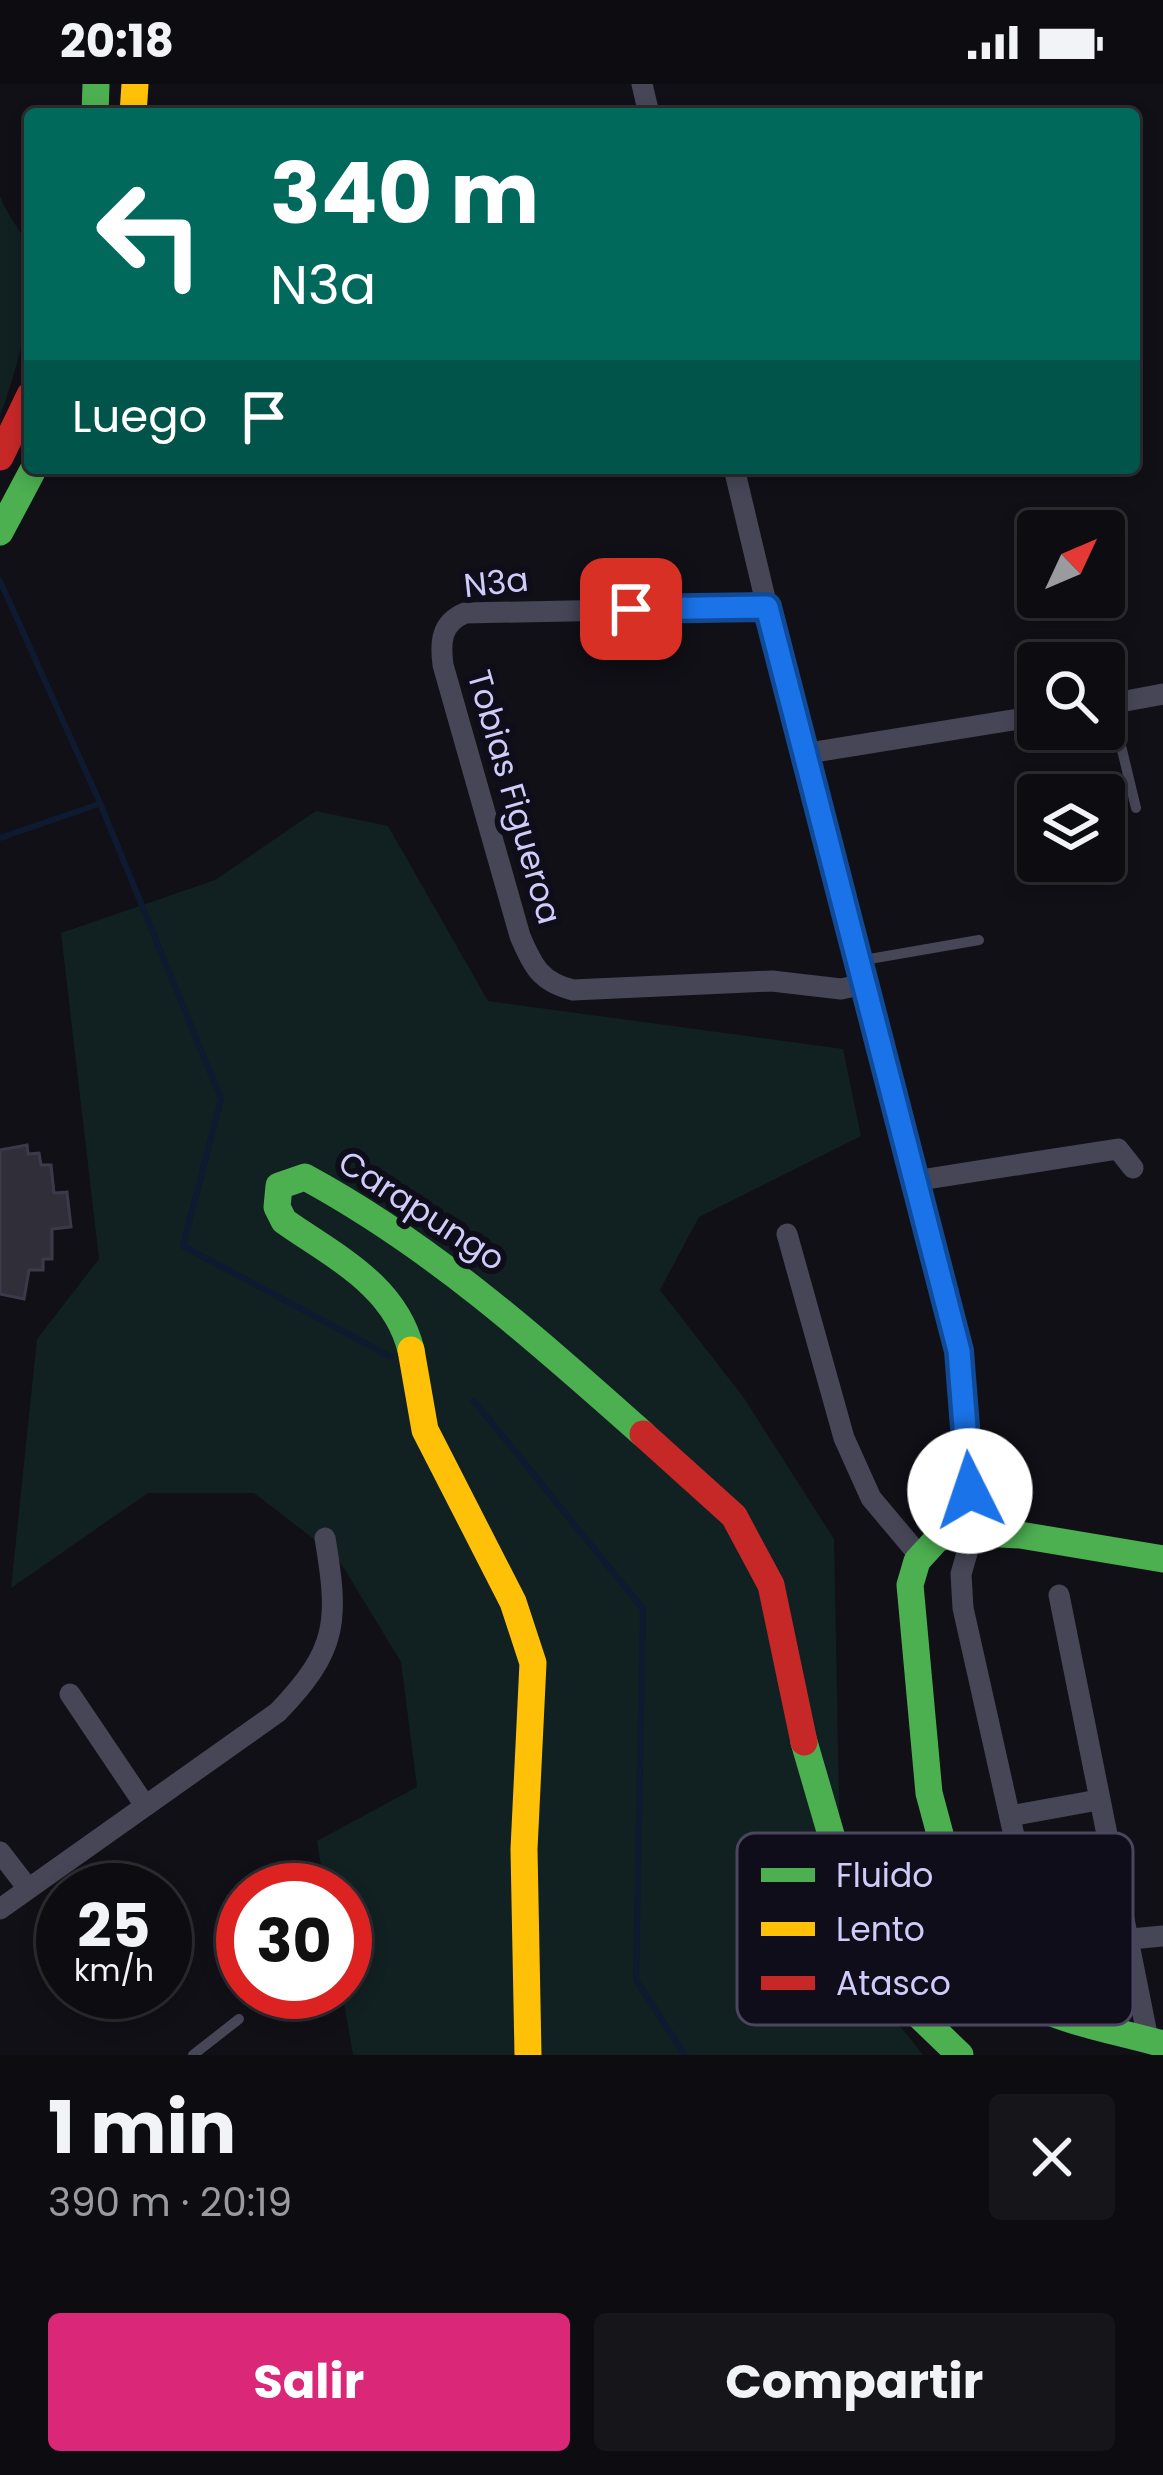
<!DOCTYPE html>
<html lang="es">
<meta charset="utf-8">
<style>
:root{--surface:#0d0c11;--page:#16151a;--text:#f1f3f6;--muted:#9a9b9f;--line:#2d2c31;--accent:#db2777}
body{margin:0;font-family:Poppins,sans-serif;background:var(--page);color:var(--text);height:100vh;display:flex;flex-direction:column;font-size:45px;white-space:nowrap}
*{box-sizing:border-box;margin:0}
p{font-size:39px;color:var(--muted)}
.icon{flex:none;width:66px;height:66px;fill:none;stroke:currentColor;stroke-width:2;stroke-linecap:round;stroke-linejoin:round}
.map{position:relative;height:1971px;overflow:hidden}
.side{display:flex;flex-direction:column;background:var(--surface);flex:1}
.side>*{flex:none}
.guide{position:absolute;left:24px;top:24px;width:1116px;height:366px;border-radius:12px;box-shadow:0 6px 18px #0003,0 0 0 3px var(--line);background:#00695c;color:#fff;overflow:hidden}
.needle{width:78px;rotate:46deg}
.controls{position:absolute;left:1017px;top:426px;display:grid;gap:24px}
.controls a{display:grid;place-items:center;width:108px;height:108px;border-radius:12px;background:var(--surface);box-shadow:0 6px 18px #0003,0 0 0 3px var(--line);font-size:60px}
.speed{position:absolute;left:36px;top:1779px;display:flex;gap:24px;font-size:60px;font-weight:700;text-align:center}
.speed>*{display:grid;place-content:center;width:156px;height:156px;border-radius:50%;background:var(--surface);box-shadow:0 6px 18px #0003,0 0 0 3px var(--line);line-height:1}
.speed small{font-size:30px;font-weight:400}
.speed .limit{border:18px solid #d22;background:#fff;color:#111}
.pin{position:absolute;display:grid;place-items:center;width:102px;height:102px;color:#fff;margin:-51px;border-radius:24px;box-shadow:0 6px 18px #0006}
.me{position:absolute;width:132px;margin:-66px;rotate:356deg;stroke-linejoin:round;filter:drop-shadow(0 0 9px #0008)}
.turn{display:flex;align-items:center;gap:42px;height:252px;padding:0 48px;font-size:54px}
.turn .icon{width:156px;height:156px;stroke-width:2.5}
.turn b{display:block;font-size:84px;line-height:102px}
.then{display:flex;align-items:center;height:114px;padding:0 48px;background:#0003;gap:24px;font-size:45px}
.round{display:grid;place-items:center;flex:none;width:126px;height:126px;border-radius:12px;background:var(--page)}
.summary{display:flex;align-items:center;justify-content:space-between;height:204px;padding:0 48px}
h1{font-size:72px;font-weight:700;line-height:90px}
.cta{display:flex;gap:24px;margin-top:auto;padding:24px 48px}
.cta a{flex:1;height:138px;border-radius:12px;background:var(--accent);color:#fff;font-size:48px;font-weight:700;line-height:138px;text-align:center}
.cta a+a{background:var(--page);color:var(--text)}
.status{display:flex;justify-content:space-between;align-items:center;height:84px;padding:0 60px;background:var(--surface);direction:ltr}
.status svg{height:33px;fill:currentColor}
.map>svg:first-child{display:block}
.green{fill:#112021}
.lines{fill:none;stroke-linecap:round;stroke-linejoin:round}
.stream{stroke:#0d1a30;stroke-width:6}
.building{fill:#2f2e39;stroke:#3c3a4a;stroke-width:3}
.lane{stroke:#464657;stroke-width:10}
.street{stroke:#464657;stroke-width:21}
.fast{stroke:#4caf50;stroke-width:27}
.slow{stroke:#ffc107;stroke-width:27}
.jam{stroke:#c62828;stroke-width:27}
.route-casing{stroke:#114b97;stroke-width:30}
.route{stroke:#1a73e8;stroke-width:21}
.labels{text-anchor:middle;stroke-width:12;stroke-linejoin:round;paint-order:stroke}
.street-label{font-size:33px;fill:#d0ccf9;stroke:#0f0d1a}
.key{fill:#0f0d1a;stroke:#49465d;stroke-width:3}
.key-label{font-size:33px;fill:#d0ccf9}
</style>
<div class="status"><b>20:18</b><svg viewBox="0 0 49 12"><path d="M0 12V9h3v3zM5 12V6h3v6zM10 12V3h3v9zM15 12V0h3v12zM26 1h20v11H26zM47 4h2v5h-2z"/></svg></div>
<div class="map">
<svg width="1163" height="1971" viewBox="0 0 1163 1971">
<rect width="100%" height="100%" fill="#111017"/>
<!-- green -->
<g class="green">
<path d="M 0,112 C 7,132 19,143 28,162 C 43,193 14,299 0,331 Z"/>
<polygon points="316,727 388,742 488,917 843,965 861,1052 699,1133 660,1206 744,1314 834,1455 842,1869 923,1971 353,1971 342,1908 345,1806 325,1806 317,1757 417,1703 401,1578 337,1473 254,1409 148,1409 11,1504 37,1255 99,1175 61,849 215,796"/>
</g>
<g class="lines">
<!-- stream -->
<g class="stream">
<polyline points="0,497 100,719 221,1015 183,1162 391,1273"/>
<polyline points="0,754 99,720"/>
<polyline points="474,1317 643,1525 636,1896 685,1971"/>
</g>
</g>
<!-- building -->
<polygon class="building" points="27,1061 28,1070 39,1069 41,1081 51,1081 54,1109 67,1108 71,1143 52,1145 52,1175 43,1175 43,1186 29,1186 24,1215 0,1210 0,1066"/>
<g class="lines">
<!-- lane -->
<g class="lane">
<polyline points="1111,620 1136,724"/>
<polyline points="858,877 979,856"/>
<polyline points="193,1971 239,1935"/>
</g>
<!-- street -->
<g class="street">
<polyline points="642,0 649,30"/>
<polyline points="734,384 802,670 960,1267 973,1448 961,1490 963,1524 1041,1872"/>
<path d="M 767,523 L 465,529 C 441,539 440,558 443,581 L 520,852 C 533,883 541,898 573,906 L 772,897 L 841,905 L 865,900"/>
<polyline points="1104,621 1163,610"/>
<polyline points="802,670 1038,632"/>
<polyline points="914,1097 1118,1065 1133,1084"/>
<polyline points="787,1150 844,1354 871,1414 918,1470"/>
<polyline points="1059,1511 1148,1955"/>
<polyline points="70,1610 144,1720"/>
<polyline points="1010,1732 1098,1716"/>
<polyline points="0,1768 27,1803"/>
<path d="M 0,1825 L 278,1628 C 338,1566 339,1537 325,1454"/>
<polyline points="1131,1855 1163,1852"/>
</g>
<!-- fast -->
<g class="fast">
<polyline points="95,30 96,0"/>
<polyline points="0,448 34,384"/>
<path d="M 411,1266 C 395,1201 335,1173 284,1137 L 277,1123 L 279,1102 L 305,1093 C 432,1162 535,1254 643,1350"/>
<path d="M 1163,1475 L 1020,1451 L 965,1448 L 938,1454 L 917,1477 L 910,1501 L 929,1709 L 974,1877 C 1022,1933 1095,1941 1163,1960"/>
<polyline points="804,1658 832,1754 904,1917 960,1971"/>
</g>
<!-- slow -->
<g class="slow">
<polyline points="133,30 135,0"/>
<polyline points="411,1266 425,1346 513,1518 533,1579 524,1765 528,1971"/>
</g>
<!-- jam -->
<g class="jam">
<polyline points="0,373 30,311"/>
<polyline points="643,1350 734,1432 771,1501 804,1658"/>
</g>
</g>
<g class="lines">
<defs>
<polyline id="route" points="631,525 767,523 959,1267 970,1407"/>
</defs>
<!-- route casing -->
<use href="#route" class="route-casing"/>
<!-- route -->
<use href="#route" class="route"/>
</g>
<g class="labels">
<!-- street labels -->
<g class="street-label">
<text transform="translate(496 498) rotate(-6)" y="12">N3a</text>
<text transform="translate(515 713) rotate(74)" y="12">Tobias Figueroa</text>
<text transform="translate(422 1126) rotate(33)" y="12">Carapungo</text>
</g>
</g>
<!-- legend -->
<rect x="737" y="1749" width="396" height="192" rx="18" class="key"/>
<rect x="761" y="1784" width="54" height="14" fill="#4caf50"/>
<rect x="761" y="1838" width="54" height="14" fill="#ffc107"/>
<rect x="761" y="1892" width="54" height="14" fill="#c62828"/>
<g class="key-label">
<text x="836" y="1803">Fluido</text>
<text x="836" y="1857">Lento</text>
<text x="836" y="1911">Atasco</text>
</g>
</svg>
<div class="controls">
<a><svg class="needle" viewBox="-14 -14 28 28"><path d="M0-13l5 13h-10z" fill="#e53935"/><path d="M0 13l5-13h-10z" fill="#9a9b9f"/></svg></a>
<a><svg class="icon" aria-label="search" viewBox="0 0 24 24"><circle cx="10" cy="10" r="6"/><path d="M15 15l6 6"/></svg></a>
<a><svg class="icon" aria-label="layers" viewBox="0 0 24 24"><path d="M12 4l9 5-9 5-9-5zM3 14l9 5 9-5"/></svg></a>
</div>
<div class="speed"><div>25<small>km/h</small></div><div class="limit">30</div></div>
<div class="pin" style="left:631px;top:525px;background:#d93025"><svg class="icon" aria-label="arrive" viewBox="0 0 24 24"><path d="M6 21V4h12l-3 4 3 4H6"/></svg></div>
<svg class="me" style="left:970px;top:1407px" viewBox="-20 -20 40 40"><circle r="19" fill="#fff"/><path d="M0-13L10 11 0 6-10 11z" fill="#1a73e8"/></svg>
<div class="guide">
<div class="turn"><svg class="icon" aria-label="left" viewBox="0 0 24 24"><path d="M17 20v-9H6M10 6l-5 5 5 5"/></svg><div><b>340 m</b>N3a</div></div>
<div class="then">Luego<svg class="icon" aria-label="arrive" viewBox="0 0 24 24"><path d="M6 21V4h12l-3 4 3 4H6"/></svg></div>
</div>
</div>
<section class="side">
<div class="summary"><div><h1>1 min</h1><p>390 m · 20:19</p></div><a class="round"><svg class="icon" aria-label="close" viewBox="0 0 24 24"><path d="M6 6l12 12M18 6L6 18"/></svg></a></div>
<div class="cta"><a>Salir</a><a>Compartir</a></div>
</section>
